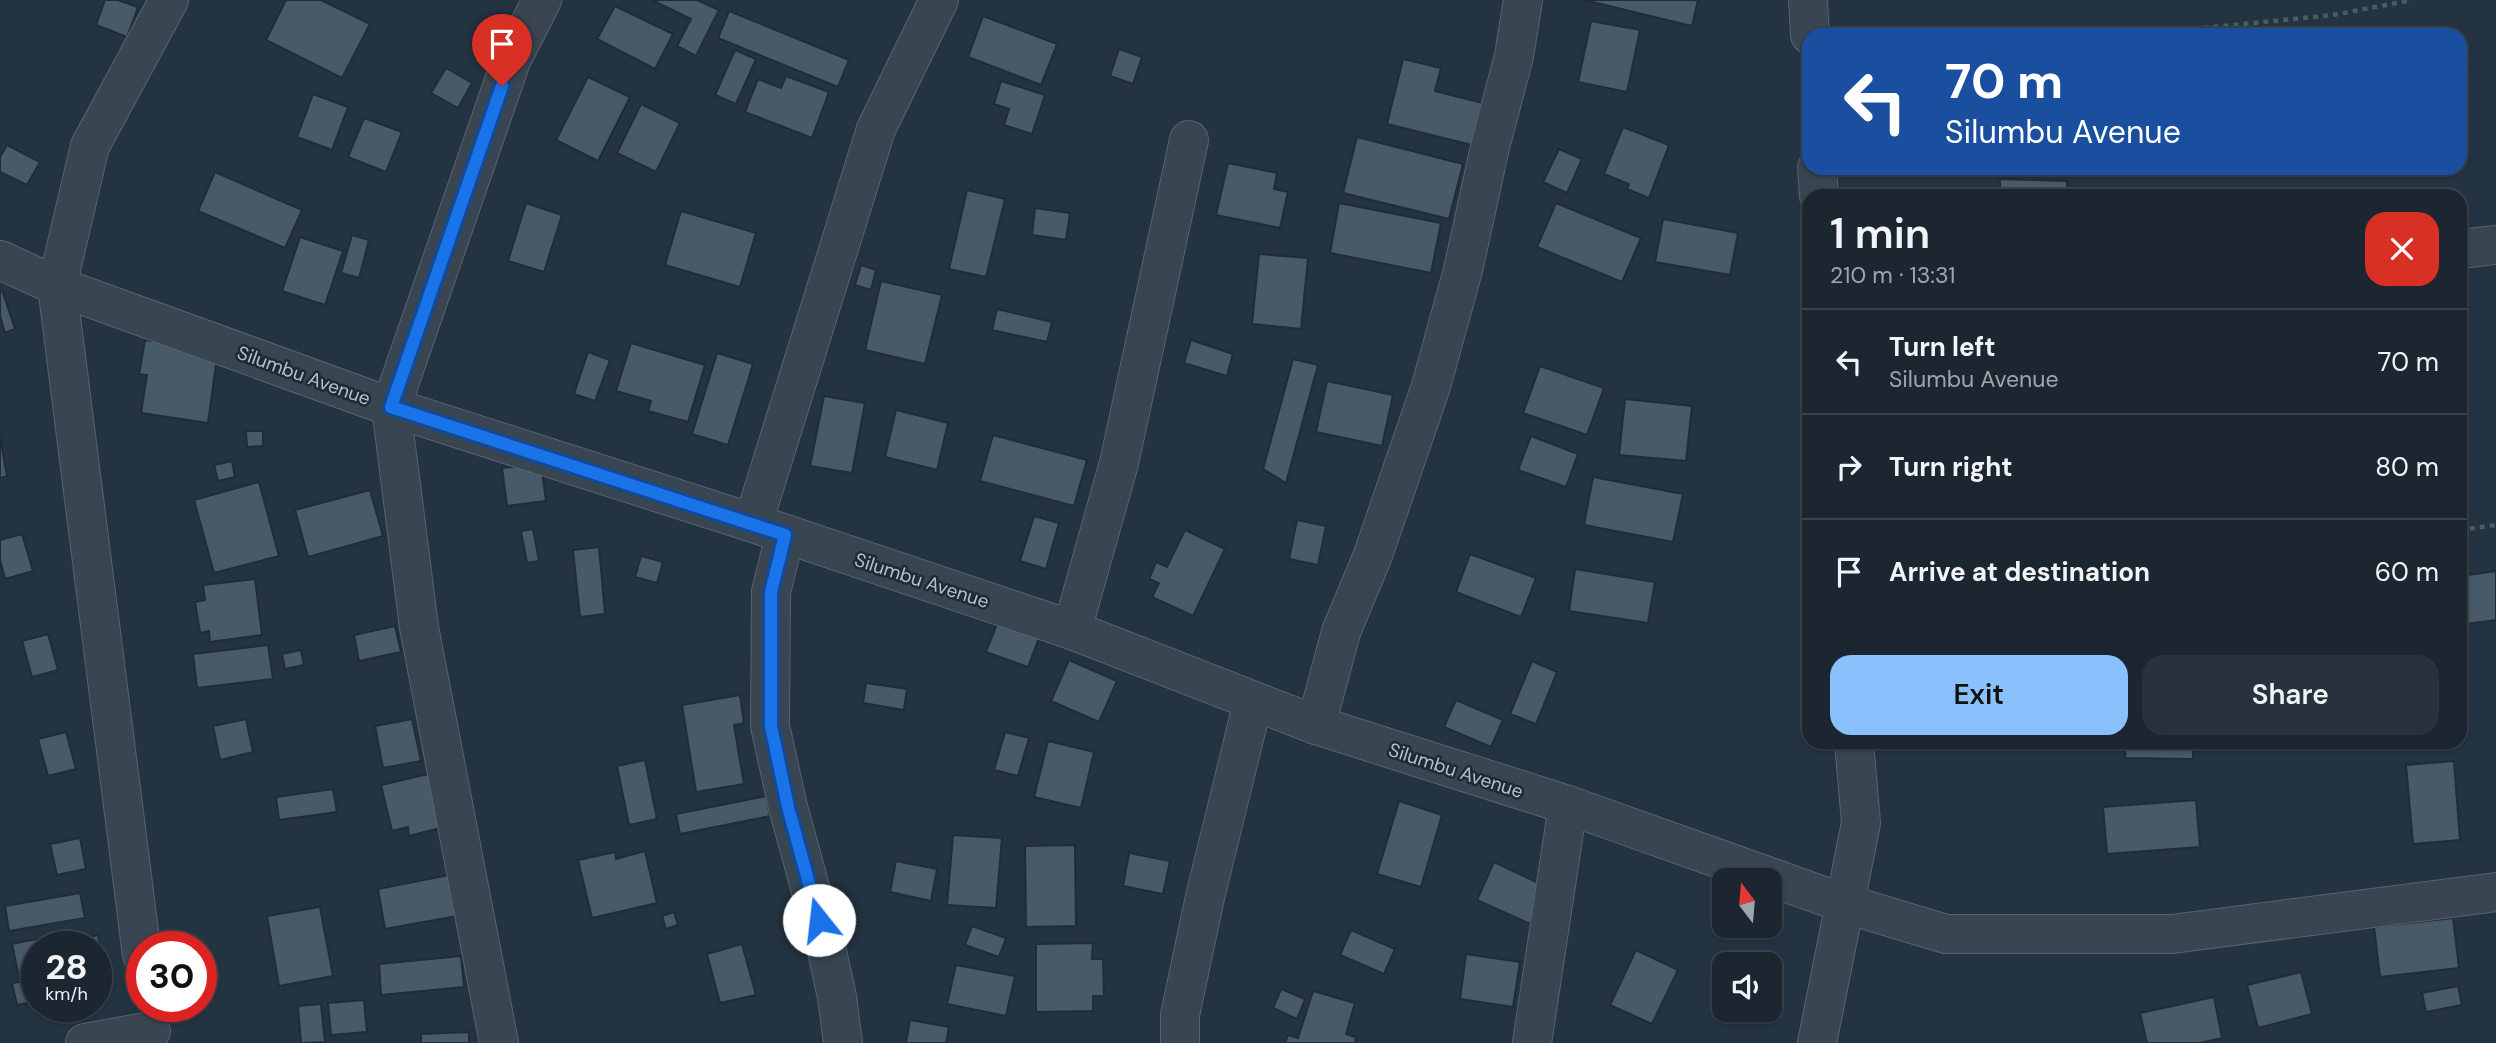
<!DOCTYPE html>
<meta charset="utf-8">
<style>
:root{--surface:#1b2631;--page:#28323d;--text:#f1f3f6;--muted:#a0a5ab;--line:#39434d;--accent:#8ac0fb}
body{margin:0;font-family:"DM Sans",sans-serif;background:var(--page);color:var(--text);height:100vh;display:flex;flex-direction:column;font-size:26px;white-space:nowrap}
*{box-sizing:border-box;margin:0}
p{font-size:23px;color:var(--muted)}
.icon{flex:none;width:38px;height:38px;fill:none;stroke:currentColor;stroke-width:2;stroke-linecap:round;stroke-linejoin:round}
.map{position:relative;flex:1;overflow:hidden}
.sheet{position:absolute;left:1802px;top:189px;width:665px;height:560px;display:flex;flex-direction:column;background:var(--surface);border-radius:21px;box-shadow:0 2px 5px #0004,0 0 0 2px var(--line)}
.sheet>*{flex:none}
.top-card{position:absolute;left:1802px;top:28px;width:665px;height:147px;border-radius:21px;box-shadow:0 2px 5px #0004,0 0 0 2px var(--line);background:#1a4fa0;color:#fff;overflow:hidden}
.needle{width:46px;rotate:344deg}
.buttons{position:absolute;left:1712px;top:868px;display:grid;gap:14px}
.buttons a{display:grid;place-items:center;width:70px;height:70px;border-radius:14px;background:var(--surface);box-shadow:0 2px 5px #0004,0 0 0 2px var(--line);font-size:35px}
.speed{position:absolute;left:21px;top:931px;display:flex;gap:14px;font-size:35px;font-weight:700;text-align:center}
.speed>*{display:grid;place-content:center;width:91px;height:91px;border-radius:50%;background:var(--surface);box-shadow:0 2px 5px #0004,0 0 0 2px var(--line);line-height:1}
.speed small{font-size:18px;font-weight:400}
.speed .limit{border:10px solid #d22;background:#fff;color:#111}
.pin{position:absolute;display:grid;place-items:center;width:60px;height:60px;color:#fff;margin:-72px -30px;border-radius:50% 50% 50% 0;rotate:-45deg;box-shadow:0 0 7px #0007}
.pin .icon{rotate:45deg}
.me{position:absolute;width:77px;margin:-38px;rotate:344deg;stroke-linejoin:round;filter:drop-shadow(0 0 5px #0008)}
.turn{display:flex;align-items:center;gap:24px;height:147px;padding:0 28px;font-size:32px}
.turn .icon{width:91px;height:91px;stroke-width:2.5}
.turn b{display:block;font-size:49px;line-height:60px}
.round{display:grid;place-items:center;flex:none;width:74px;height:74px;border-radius:21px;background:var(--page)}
.overview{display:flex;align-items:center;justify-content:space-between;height:119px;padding:0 28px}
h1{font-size:42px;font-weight:600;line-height:52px}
.primary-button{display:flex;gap:14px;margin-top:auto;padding:14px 28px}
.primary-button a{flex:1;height:80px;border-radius:21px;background:var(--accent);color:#111;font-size:28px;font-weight:600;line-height:80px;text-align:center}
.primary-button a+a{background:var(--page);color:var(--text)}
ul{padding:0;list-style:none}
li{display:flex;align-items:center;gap:21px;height:105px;padding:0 28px;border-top:2px solid var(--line)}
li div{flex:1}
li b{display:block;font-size:26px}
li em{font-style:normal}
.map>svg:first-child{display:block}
.building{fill:#485967;stroke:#202c38;stroke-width:2}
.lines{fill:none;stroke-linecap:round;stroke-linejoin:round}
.minor-casing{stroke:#57636e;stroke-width:40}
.path{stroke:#455e5e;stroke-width:4.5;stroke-dasharray:5 5;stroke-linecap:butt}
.minor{stroke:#394550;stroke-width:38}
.route-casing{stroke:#114b97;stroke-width:18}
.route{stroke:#1a73e8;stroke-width:12}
.labels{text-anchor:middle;stroke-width:5;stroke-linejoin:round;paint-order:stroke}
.street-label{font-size:19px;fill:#b5c0cb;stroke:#1e2a36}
</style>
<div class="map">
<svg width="2496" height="1043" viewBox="0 0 2496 1043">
<rect width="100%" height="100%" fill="#243341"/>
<!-- building -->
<g class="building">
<polygon points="105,0 118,0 138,7 127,37 96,25"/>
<polygon points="286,0 321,0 370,24 342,78 266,40"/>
<polygon points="652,0 697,0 719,10 696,56 677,46 691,19"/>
<polygon points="1584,0 1698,0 1692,26"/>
<polygon points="615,6 673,34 655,69 597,39"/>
<polygon points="729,11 849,60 838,87 718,38"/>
<polygon points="983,16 1057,44 1041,85 968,57"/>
<polygon points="1591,21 1640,30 1627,92 1578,82"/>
<polygon points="1119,49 1142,57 1133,84 1110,76"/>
<polygon points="735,50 756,59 736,104 715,95"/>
<polygon points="1403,59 1441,68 1435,91 1483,103 1472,145 1387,124"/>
<polygon points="2460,64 2469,65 2464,120 2460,119"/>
<polygon points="446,68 472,83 458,108 431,93"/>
<polygon points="786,76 829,92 812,138 745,112 758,79 781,88"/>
<polygon points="588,77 630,97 598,161 556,140"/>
<polygon points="1001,81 1045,95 1032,134 1004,125 1009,109 994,104"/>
<polygon points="313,94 348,107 332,150 297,137"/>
<polygon points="641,104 680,123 656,172 617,153"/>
<polygon points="364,118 402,132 386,172 348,157"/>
<polygon points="1623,127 1669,145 1649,198 1627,189 1629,184 1604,174"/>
<polygon points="1357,137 1463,164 1449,219 1343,193"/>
<polygon points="7,145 40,162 27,185 0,172 0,157"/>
<polygon points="1559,149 1582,159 1567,193 1543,182"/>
<polygon points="1228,163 1277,173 1274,189 1288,192 1280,228 1216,215"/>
<polygon points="215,172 302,210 285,248 198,211"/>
<polygon points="2000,179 2067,181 2067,196 2000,196"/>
<polygon points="967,190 1005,199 986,277 949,269"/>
<polygon points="526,203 562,215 544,272 508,261"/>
<polygon points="1339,203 1441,223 1431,273 1330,253"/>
<polygon points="1556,203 1641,238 1622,282 1537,247"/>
<polygon points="1035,208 1070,213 1066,240 1032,235"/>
<polygon points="681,211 756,233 740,287 665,265"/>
<polygon points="1663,219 1738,233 1730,275 1655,262"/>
<polygon points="352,235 369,240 359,278 341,273"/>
<polygon points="300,237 343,251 325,305 282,291"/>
<polygon points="1259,254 1308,258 1301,329 1252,324"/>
<polygon points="861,265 876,270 871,290 855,285"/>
<polygon points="881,281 942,295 925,364 865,350"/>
<polygon points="0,290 2,290 15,329 5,333 0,316"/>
<polygon points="997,309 1052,322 1047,342 992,330"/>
<polygon points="145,340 218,350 208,423 141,413 147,375 139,374"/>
<polygon points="1191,340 1233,354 1227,376 1184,363"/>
<polygon points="631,343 705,365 688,422 648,411 651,401 616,391"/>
<polygon points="588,352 610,360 595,401 574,394"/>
<polygon points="717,353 753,364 728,445 692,434"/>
<polygon points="1293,359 1318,365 1286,483 1263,469"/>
<polygon points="1540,366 1604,388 1587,435 1523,413"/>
<polygon points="1327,381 1393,395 1382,446 1316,432"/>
<polygon points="824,396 865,403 852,473 810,466"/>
<polygon points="1625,399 1692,406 1686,461 1619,455"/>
<polygon points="896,410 948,423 937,470 885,457"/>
<polygon points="246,431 263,431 263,446 247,447"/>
<polygon points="993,435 1087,460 1074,506 980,481"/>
<polygon points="0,436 7,476 0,478"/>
<polygon points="1531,436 1578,454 1566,487 1518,470"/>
<polygon points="232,461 235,477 218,481 214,465"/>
<polygon points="541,463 546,501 507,506 502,468"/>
<polygon points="1593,477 1683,494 1673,542 1584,525"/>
<polygon points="259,482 279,556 214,573 194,500"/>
<polygon points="370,490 383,536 308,557 295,510"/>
<polygon points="1034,516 1059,523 1046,569 1020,561"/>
<polygon points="1297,520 1326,526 1318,565 1289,559"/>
<polygon points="533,529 539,561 527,563 521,531"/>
<polygon points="1185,530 1225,549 1193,616 1152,597 1159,583 1149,579 1156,562 1167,567"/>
<polygon points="22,534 33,571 5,579 0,560 0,540"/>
<polygon points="599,547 605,614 580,617 573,550"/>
<polygon points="1470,554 1536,578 1521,617 1456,592"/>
<polygon points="641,556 663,562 657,583 635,577"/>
<polygon points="1575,569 1655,582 1648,623 1569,611"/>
<polygon points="2496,571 2496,620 2460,625 2460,576"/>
<polygon points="255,579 262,635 210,642 209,631 200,633 195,602 205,600 203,585"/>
<polygon points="999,619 1040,635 1028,667 986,652"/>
<polygon points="395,626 401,652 359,661 354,635"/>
<polygon points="48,634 58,670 32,677 22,641"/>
<polygon points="268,645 273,679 197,688 193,654"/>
<polygon points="301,650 304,665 285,669 282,654"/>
<polygon points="1069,660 1117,681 1099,722 1051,701"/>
<polygon points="1532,661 1557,672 1536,724 1510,714"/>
<polygon points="866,683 907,689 904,710 863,703"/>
<polygon points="740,695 744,723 734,725 744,784 696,792 682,705"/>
<polygon points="1456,700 1503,720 1491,747 1444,727"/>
<polygon points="246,719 253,752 220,760 213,726"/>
<polygon points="412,719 421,761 383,768 375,726"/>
<polygon points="66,732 76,769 48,776 38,739"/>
<polygon points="1005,732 1029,738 1018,776 994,770"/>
<polygon points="1048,741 1094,752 1081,808 1034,797"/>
<polygon points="2126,742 2193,742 2193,759 2125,758"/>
<polygon points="2373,742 2416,742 2416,743 2375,750"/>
<polygon points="645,760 657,819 629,825 617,766"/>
<polygon points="2454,761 2460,840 2413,844 2406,765"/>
<polygon points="428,774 440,828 409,836 408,827 392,831 381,785"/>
<polygon points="333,789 337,812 279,820 276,797"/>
<polygon points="766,796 770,816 680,834 676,814"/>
<polygon points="2196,800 2200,847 2107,854 2103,807"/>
<polygon points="1399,801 1442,815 1421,887 1377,874"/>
<polygon points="953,835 1002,838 996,908 947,905"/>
<polygon points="80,838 86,869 57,875 50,844"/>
<polygon points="1075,845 1076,926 1026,927 1025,846"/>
<polygon points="645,851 657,903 592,918 578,860 615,852 616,859"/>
<polygon points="1129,853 1170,861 1163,894 1123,886"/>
<polygon points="896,861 937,869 931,901 890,892"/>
<polygon points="1494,862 1547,887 1530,924 1477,900"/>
<polygon points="449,875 457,916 385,929 378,889"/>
<polygon points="80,893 85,918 9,931 5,906"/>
<polygon points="320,907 333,976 279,986 267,916"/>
<polygon points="674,912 678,925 666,929 662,916"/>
<polygon points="2453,918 2459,968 2380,977 2374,927"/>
<polygon points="972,926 1006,938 999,957 965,945"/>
<polygon points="1351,930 1395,949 1384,974 1340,955"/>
<polygon points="61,934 64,947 37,947 37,1001 17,1005 12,983 20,982 12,944"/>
<polygon points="98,935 105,967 96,969 96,947 71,947 70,941"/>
<polygon points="1093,943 1092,959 1103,959 1104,996 1093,996 1093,1011 1036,1012 1036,944"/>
<polygon points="742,944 756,995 720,1003 707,954"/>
<polygon points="1636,950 1678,970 1652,1024 1610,1005"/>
<polygon points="1466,954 1520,962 1513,1007 1460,999"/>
<polygon points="461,956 464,987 381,995 379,964"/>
<polygon points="956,965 1015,976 1006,1016 947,1004"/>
<polygon points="2301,972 2312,1014 2258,1028 2247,985"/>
<polygon points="2458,986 2462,1005 2426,1012 2422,993"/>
<polygon points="1281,989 1305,999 1297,1019 1273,1008"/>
<polygon points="1313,991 1355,1003 1346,1034 1356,1037 1355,1043 1285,1043 1288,1035 1298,1038"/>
<polygon points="2214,997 2222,1038 2200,1043 2147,1043 2140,1013"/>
<polygon points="364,1000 367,1032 331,1035 328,1003"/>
<polygon points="321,1004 325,1042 301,1043 298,1006"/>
<polygon points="910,1020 949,1027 946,1043 906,1043"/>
<polygon points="469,1032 469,1043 421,1043 421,1034"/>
</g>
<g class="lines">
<defs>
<g id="minor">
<polyline points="1808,0 1810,35"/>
<polyline points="1817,168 1819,196"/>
<polyline points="2460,249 2496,245"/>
<polyline points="0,260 57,286 391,407 753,523 1072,630 1316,725 1568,805 1843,903 1946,934 2172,934 2496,892"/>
<polyline points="753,523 876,129 939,0"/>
<polyline points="785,535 771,592 770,726 788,807 825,942 837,997 843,1043"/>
<polyline points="1072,630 1119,463 1189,140"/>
<polyline points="1316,725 1341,632 1373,555 1431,386 1463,270 1490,147 1514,56 1523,0"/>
<polyline points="142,955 57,286 90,146 169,0"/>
<polyline points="85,1043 151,1031"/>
<polyline points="499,1043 419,627 391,407 511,61 542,0"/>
<polyline points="1180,1043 1180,1015 1205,897 1253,702"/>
<polyline points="1532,1043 1568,805"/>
<polyline points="1817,1043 1861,823 1854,742"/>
</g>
</defs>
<!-- minor casing -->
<use href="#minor" class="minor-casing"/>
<!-- path -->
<g class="path">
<polyline points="2134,35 2333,15 2412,0"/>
<polyline points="2460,530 2496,525"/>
</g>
<!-- minor -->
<use href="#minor" class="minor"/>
</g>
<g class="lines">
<defs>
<polyline id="route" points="502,86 391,407 785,535 771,592 771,726 788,807 819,920"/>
</defs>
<!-- route casing -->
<use href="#route" class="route-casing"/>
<!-- route -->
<use href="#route" class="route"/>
</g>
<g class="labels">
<!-- street labels -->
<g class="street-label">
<text transform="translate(304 375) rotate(20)" y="7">Silumbu Avenue</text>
<text transform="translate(922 580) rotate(18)" y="7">Silumbu Avenue</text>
<text transform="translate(1456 770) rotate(18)" y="7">Silumbu Avenue</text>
</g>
</g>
</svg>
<div class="buttons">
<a><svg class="needle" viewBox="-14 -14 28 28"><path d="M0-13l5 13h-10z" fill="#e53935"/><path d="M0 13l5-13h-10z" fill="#a0a5ab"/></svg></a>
<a><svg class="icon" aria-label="sound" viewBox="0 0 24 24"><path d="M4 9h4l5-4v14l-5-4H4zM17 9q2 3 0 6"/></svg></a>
</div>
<div class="speed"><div>28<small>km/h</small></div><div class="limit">30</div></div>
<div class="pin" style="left:502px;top:86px;background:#d93025"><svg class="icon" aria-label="arrive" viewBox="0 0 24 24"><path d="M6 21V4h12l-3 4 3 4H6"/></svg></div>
<svg class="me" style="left:819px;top:920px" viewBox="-20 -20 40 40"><circle r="19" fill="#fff"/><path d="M0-13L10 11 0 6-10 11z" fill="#1a73e8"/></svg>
<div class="top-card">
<div class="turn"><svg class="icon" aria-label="left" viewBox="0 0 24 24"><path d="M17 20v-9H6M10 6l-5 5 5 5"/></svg><div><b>70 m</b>Silumbu Avenue</div></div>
</div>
<section class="sheet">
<div class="overview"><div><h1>1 min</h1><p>210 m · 13:31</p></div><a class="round" style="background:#d93025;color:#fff"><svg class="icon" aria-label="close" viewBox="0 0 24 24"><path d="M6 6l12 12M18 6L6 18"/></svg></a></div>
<ul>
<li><svg class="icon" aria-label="left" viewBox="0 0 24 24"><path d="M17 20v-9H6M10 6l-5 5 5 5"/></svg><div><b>Turn left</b><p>Silumbu Avenue</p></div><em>70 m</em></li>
<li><svg class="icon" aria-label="right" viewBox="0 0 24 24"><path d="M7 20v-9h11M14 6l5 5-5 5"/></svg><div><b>Turn right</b></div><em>80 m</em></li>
<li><svg class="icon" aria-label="arrive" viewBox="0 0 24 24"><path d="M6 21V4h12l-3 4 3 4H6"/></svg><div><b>Arrive at destination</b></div><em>60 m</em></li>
</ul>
<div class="primary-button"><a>Exit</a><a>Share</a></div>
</section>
</div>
